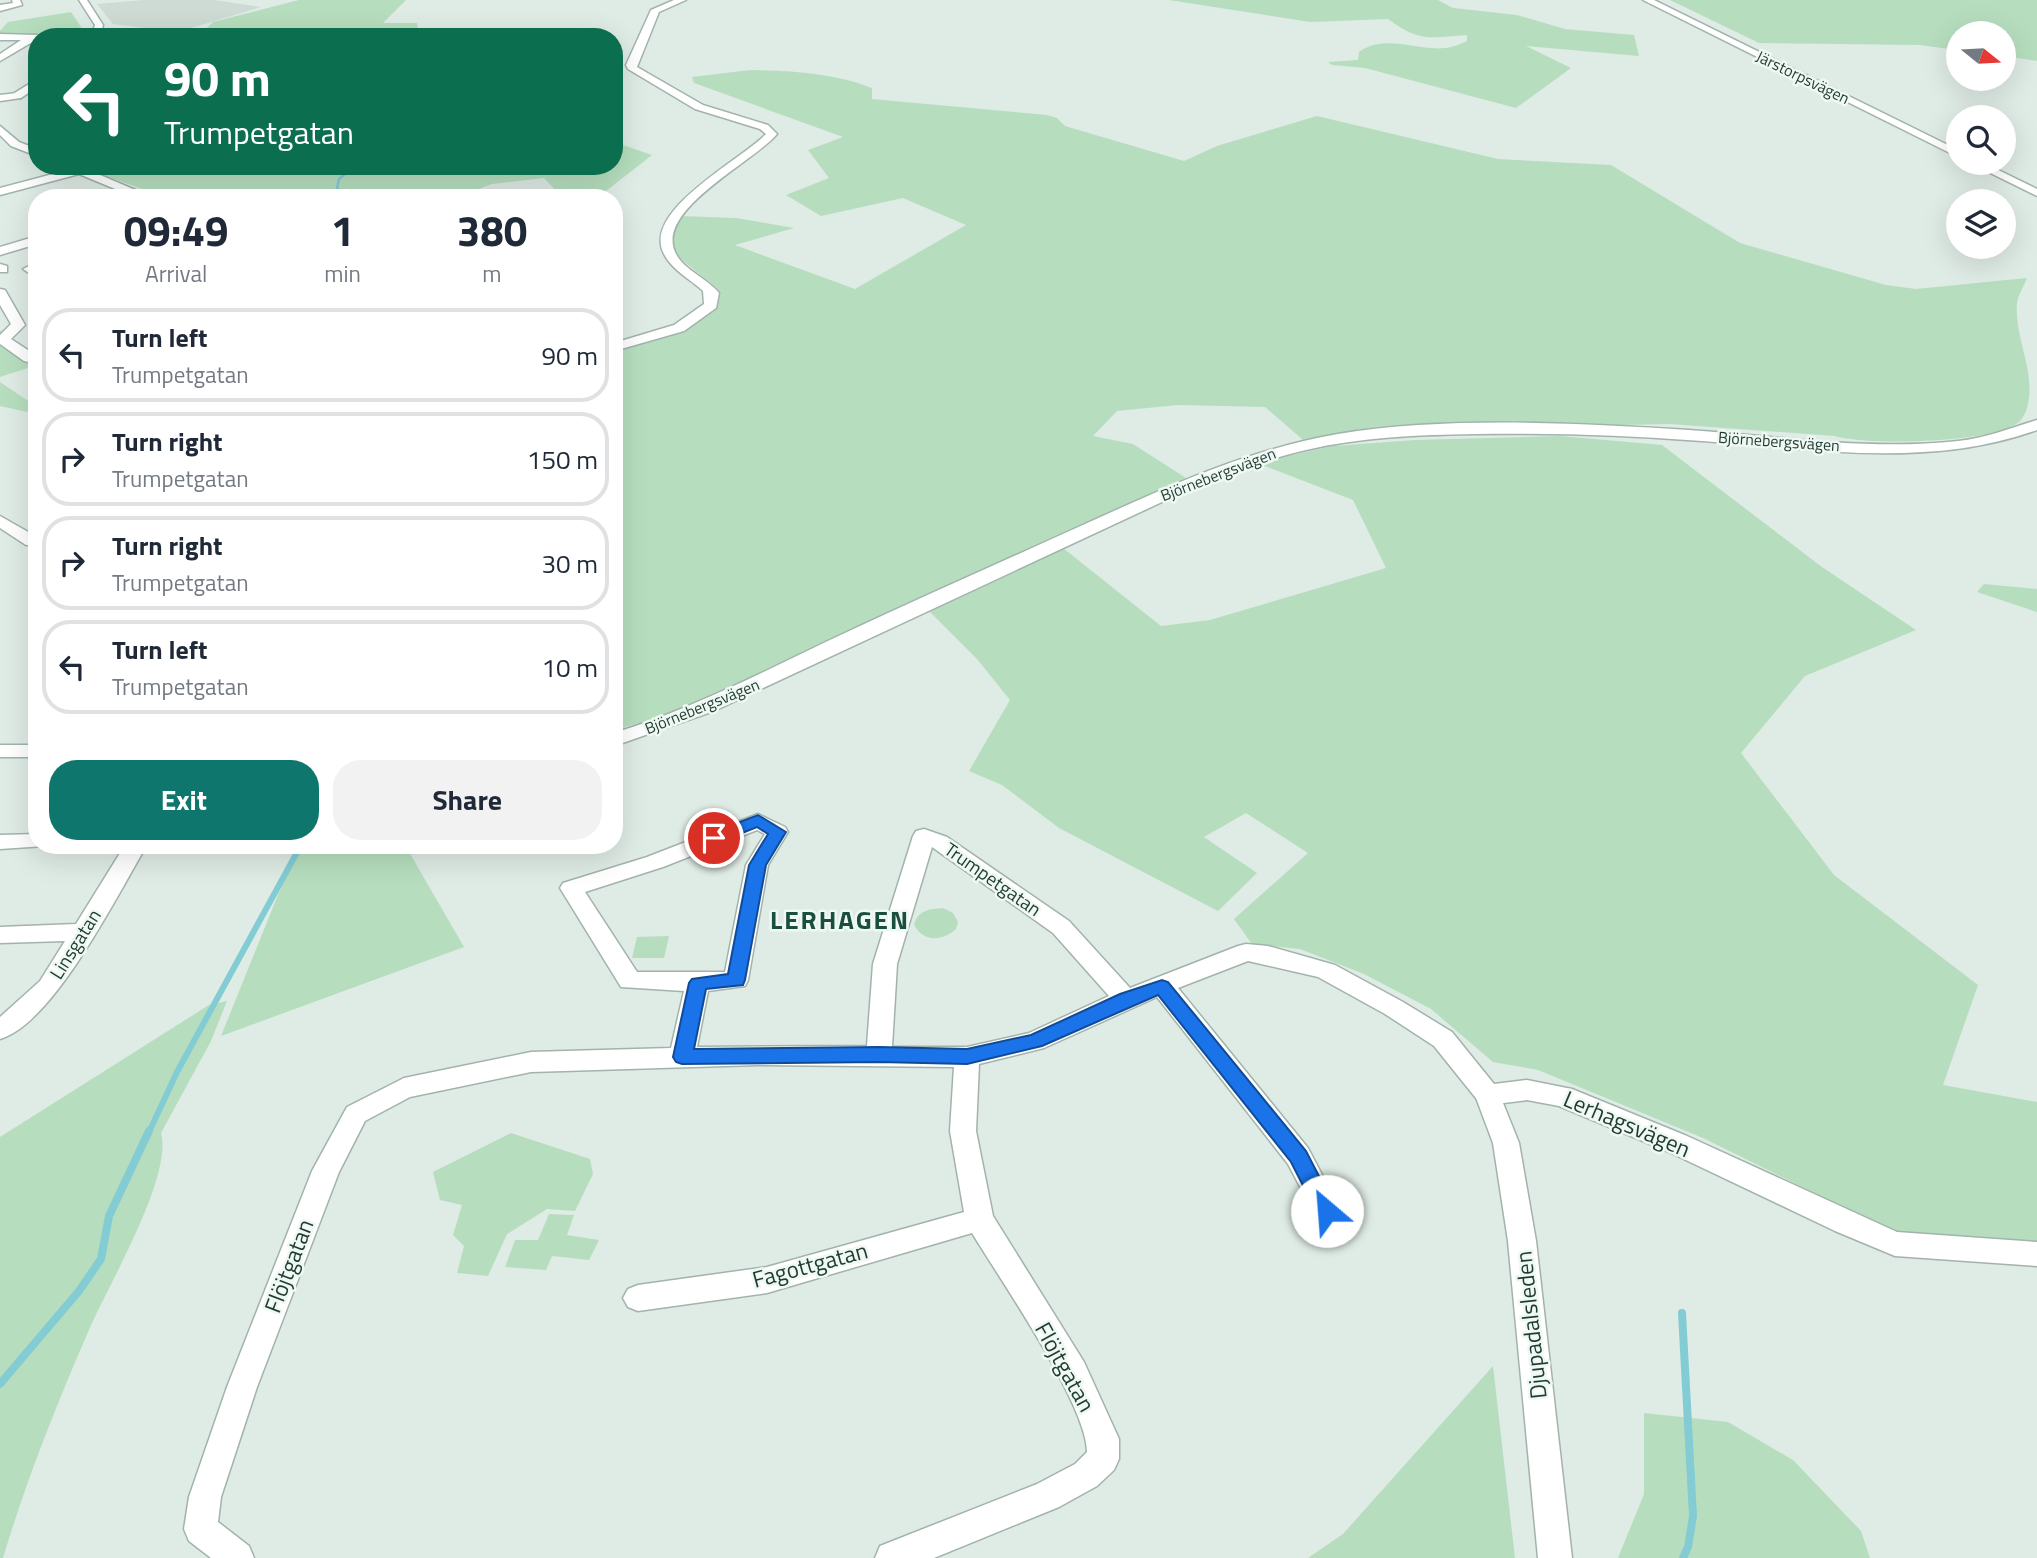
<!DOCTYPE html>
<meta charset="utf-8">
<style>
:root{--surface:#fff;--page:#f2f2f3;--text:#1f2937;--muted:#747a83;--line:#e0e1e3;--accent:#0f766e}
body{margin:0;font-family:"Titillium Web",sans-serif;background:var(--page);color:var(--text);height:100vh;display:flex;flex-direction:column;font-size:26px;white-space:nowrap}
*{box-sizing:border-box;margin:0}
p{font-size:23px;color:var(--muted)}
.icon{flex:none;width:38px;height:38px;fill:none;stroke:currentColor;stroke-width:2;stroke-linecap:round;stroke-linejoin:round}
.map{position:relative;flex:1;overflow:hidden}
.side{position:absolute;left:28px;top:189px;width:595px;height:665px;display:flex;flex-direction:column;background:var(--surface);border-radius:28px;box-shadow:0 7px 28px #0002}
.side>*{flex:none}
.guide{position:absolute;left:28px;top:28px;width:595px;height:147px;border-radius:28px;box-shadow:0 7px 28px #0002;background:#0b6e4f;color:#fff;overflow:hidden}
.needle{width:46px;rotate:108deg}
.tools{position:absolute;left:1946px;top:21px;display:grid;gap:14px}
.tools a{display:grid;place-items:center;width:70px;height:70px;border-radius:50%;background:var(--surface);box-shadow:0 7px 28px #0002;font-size:35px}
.pin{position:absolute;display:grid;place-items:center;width:60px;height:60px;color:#fff;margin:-30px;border:4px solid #fff;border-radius:50%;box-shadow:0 2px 7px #0007}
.me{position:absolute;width:77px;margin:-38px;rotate:333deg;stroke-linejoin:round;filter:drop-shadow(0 0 5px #0008)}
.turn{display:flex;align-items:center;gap:24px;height:147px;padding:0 21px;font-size:32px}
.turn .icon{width:91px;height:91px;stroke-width:2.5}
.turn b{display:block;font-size:49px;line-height:60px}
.eta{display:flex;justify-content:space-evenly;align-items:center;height:119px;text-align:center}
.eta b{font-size:42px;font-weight:700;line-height:49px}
.action{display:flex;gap:14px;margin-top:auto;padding:14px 21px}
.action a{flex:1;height:80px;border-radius:28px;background:var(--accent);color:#fff;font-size:28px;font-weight:700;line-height:80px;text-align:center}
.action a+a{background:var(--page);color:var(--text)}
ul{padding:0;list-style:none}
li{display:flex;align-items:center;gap:21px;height:94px;margin:0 14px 10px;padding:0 7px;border:4px solid var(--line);border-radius:28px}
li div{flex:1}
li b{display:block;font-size:26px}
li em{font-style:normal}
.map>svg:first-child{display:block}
.built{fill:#cddbd4}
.green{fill:#b6debe}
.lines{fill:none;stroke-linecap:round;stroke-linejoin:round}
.stream-far2{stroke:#83ccd4;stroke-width:2.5}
.stream-far1{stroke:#83ccd4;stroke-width:6}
.stream{stroke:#83ccd4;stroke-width:8}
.minor-casing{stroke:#a2b3ac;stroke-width:3}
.tertiary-casing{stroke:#a2b3ac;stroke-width:3}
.minor{fill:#fff;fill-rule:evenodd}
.tertiary{fill:#fff;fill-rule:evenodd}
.route{fill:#1a73e8;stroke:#114b97;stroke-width:2}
.labels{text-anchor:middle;stroke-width:5;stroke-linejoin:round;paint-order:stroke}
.far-street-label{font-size:16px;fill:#1f3c32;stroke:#eff8f3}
.street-label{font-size:19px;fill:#1f3c32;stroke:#eff8f3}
.near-street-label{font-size:23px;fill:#1f3c32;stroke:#eff8f3}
.district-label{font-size:26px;font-weight:bold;letter-spacing:2px;fill:#1a4f3f;stroke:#eff8f3}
</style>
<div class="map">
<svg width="2037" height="1558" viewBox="0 0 2037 1558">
<rect width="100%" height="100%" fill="#dfebe5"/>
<!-- built -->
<polygon class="built" points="144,0 214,0 261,7 191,28 168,31 113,24 97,4"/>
<!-- green -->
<g class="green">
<polygon points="299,0 406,0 383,23 417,23 419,35 414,37 131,37 121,33 121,29 191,36 201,34 213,22"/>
<path d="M 1169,0 L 1438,0 L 1453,8 L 1517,15 L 1565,29 L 1634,35 L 1639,56 L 1526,46 L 1571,68 L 1516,108 L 1365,68 L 1332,65 L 1328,62 L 1358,60 L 1359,52 C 1387,32 1421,54 1451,47 C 1456,46 1462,43 1467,41 L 1467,35 C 1430,38 1419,42 1388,19 L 1310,22 Z"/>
<polygon points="1670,0 2037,0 2037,61 2004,56 2004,33 1958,33 1958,50 1919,45 1759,43"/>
<polygon points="71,12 85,33 38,37 0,35 0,31 8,22"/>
<path d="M 750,70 C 792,71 833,73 872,88 L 872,99 L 1047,115 L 1057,118 L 1065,126 L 1184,161 L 1217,146 L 1317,116 L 1498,159 L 1611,165 L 1740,243 L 1886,285 L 1916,289 L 2027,278 C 2024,286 2018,295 2017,303 C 2014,339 2037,372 2027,408 C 2026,412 2022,420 2019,422 C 1994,443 1867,446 1835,436 L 1670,424 L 1382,430 L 1303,440 L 1265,407 L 1178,405 L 1117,411 L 1093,436 L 1133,444 L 1186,478 L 768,668 L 679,712 L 614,730 L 614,349 L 709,312 L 719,300 L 718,289 L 671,251 L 669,242 L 680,216 L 736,218 L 794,228 L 735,245 L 855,289 L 966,225 L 903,198 L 821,216 L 786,195 L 829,178 L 808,150 L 843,137 L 694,83 L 692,77 Z"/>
<polygon points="614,142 652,155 597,198 563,198 544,178 492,184 455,198 168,198 100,174 100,166 614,166"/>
<polygon points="24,324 9,339 28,354 37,355 37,365 0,377 0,331"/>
<polygon points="0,382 37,407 37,414 0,406"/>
<polygon points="1560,436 1662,445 1822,567 1916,630 1805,676 1741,753 1834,875 1978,985 1943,1085 2037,1102 2037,1247 1903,1237 1703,1138 1538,1070 1493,1062 1431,1009 1364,974 1300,949 1252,944 1234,919 1308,853 1246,813 1204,837 1257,873 1218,911 1059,828 1002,785 969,771 1010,700 977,659 929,611 1063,548 1161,626 1210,620 1386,568 1353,500 1257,463 1333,446 1415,440"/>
<polygon points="1984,584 2037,589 2037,612 1977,592"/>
<polygon points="298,845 405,845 464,947 221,1036"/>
<path d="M 943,908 L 953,913 L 958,922 L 956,929 C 943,941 922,943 914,924 C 919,910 929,909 943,908 Z"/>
<polygon points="669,936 664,958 632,958 637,937"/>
<path d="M 227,1001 L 211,1041 L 161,1133 C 173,1178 107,1287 88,1332 C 56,1406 26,1481 3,1558 L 0,1558 L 0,1137 L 209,1005 Z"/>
<polygon points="511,1133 590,1159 593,1174 575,1211 547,1209 507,1234 488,1276 457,1273 464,1246 453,1235 462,1205 440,1200 433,1172"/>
<polygon points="549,1214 574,1215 567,1235 599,1240 589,1260 552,1256 546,1270 505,1267 515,1240 538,1240"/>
<polygon points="1493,1366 1515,1558 1308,1558 1343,1534"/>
<polygon points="1644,1413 1728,1422 1793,1460 1861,1531 1870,1558 1618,1558 1644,1494"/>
</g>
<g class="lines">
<!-- stream-far2 -->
<polyline class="stream-far2" points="343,198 345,195 337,188 339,179 354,166"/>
<!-- stream-far1 -->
<polyline class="stream-far1" points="149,1132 177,1072 301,845"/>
<!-- stream -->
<g class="stream">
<polyline points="1682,1313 1693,1516 1688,1547 1683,1558"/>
<polyline points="0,1384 79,1291 101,1259 109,1216 149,1131"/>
</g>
<defs>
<g id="minor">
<polygon points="12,0 20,0 22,5 0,11 0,5 13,3"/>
<path d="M 674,0 L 686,0 L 659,12 L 637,67 L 703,105 L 768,125 L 777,134 C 754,162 656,209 675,252 C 682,269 707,278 719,293 L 716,308 L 684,331 L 614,351 L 614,343 L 674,325 L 704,304 L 703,291 C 690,279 672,270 664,254 C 641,211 741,160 766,134 L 760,129 L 695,109 L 628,69 L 626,65 L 651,10 Z"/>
<polygon points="0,34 37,35 41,37 0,61 0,54 21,40 0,40"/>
<polygon points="72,34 102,34 106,37 68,37"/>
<polygon points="17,93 21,94 21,98 0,101 0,95"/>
<polygon points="0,126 19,142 37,149 37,156 11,146 0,135"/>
<polygon points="63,166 79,166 154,198 137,198 79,174 0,195 0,188 68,170"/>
<polygon points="37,236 37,244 0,255 0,247"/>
<polygon points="37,262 37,271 29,273 23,269"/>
<polygon points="0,264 7,266 7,272 0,272"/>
<polygon points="0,289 5,290 25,325 11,339 37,356 37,364 24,361 0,344 0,335 11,324 0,305"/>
<polygon points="0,516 37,537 37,545 26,545 0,528"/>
<rect x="0" y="745" width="37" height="12"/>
<path d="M 758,814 L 785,827 L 788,832 L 768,865 L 748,980 L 745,986 L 708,991 L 697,1047 L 867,1046 L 873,964 L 913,836 L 916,831 L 924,829 L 947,837 L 1069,921 L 1130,988 L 1238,946 L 1246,944 L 1268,946 L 1335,965 L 1403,1002 L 1452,1032 L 1494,1084 L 1527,1080 L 1572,1089 L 1687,1136 L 1897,1232 L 2037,1242 L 2037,1266 L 1895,1256 L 1835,1231 L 1669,1152 L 1559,1106 L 1527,1100 L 1488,1105 L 1479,1102 L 1434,1046 L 1385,1014 L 1318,977 L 1248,961 L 1178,988 L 1308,1148 L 1341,1211 L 1337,1219 L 1327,1223 L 1317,1219 L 1288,1164 L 1157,997 L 1044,1048 L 979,1064 L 976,1131 L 993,1216 L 1084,1362 L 1119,1439 L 1119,1459 L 1114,1470 L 1097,1486 L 1059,1507 L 934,1558 L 875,1558 L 880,1546 L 1037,1484 L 1075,1464 L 1087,1452 C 1087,1405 1000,1279 972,1233 L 767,1293 L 638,1311 L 628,1307 L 623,1298 L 628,1289 L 638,1285 L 767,1267 L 964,1212 L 950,1131 L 954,1067 L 758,1065 L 531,1072 L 410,1097 L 365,1121 L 339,1172 L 257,1387 L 221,1497 L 218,1522 L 249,1546 L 254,1558 L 211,1558 L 189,1541 L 184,1529 L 189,1497 L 227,1387 L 312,1171 L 347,1107 L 404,1078 L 531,1052 L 671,1048 L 684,991 L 621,987 L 560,888 L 563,883 L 647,857 ZM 757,830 L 765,834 L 746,865 L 725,972 L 637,972 L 585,892 L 663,867 ZM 932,847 L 1053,933 L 1109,996 L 1029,1033 L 967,1047 L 892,1047 L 897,964 Z"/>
<path d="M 125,845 L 147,845 C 117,895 54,1023 0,1039 L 0,1017 L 40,981 L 65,941 L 0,943 L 0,927 L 76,924 Z"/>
</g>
<g id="tertiary">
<polygon points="79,0 87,0 103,25 100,37 91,37 95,25"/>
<polygon points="1643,0 1654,0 1958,150 1958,157"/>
<polygon points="37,79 37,87 21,98 13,98 13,94"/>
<polygon points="1970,163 1984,163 2037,189 2037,196"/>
<path d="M 2037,420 L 2037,430 C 1929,469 1814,449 1702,441 C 1626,435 1550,433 1475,434 C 1418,435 1361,437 1306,450 C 1262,460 1219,477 1177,495 L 714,711 L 614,746 L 614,733 C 696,708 770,668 847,632 C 926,595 1006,560 1085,524 C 1167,487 1249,449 1338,434 C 1446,416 1579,423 1689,430 C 1778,436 1868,451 1958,441 C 1986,438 2010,428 2037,420 Z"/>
<polygon points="37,834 37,845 45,846 0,849 0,835"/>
<polygon points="1488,1085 1497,1088 1519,1143 1536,1241 1572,1558 1538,1558 1508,1241 1493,1143 1475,1095 1479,1088"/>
</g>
</defs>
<!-- minor casing -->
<use href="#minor" class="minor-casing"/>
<!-- tertiary casing -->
<use href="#tertiary" class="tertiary-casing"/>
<!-- minor -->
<use href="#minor" class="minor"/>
<!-- tertiary -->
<use href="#tertiary" class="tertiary"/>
</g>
<!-- route -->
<polygon class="route" points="758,815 786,832 766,865 745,980 743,985 706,989 694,1049 879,1047 967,1049 1031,1035 1120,994 1162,980 1168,982 1306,1151 1337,1211 1334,1217 1327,1220 1319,1217 1291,1162 1158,995 1042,1046 967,1064 879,1062 682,1064 676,1062 673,1057 689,983 692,979 728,974 749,865 768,834 757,827 714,844 706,838 708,834"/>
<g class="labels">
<!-- far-street labels -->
<g class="far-street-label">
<text transform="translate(1803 77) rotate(26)" y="6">Järstorpsvägen</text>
<text transform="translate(1779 441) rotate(4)" y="6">Björnebergsvägen</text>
<text transform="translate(1218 474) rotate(-21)" y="6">Björnebergsvägen</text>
<text transform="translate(702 706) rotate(-22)" y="6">Björnebergsvägen</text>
</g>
<!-- street labels -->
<g class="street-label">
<text transform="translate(993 879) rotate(35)" y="7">Trumpetgatan</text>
<text transform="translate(75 944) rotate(-58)" y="7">Linsgatan</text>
</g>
<!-- near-street labels -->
<g class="near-street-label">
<text transform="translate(1627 1124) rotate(23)" y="8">Lerhagsvägen</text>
<text transform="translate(810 1265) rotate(-15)" y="8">Fagottgatan</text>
<text transform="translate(289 1266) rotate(-69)" y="8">Flöjtgatan</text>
<text transform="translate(1531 1325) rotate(-96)" y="8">Djupadalsleden</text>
<text transform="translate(1065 1367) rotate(61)" y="8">Flöjtgatan</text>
</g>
<!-- district labels -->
<g class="district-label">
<text x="840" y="929">LERHAGEN</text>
</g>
</g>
</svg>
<div class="tools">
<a><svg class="needle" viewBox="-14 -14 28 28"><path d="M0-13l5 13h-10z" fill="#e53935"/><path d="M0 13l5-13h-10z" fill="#747a83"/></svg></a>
<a><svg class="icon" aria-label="search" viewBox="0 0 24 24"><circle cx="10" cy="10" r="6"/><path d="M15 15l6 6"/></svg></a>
<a><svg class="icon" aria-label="layers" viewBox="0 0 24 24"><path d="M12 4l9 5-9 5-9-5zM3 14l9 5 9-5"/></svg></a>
</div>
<div class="pin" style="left:714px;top:838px;background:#d93025"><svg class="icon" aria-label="arrive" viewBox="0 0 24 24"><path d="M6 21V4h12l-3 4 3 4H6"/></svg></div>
<svg class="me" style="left:1327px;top:1211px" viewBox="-20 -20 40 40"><circle r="19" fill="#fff"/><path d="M0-13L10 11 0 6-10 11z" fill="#1a73e8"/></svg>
<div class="guide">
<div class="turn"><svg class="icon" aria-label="left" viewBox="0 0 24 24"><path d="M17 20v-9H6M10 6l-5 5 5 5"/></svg><div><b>90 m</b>Trumpetgatan</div></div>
</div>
<section class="side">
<div class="eta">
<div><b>09:49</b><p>Arrival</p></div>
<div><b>1</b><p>min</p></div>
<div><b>380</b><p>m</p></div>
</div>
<ul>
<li><svg class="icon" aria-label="left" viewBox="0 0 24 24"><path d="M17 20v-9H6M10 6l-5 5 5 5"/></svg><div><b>Turn left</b><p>Trumpetgatan</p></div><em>90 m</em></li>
<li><svg class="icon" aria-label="right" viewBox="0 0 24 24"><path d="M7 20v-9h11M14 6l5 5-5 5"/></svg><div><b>Turn right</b><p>Trumpetgatan</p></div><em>150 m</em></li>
<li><svg class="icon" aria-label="right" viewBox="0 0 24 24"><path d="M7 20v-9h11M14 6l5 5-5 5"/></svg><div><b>Turn right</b><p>Trumpetgatan</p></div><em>30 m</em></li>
<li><svg class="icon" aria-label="left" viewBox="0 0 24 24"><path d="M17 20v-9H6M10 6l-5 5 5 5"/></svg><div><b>Turn left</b><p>Trumpetgatan</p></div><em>10 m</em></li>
</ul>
<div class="action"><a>Exit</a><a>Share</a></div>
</section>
</div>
